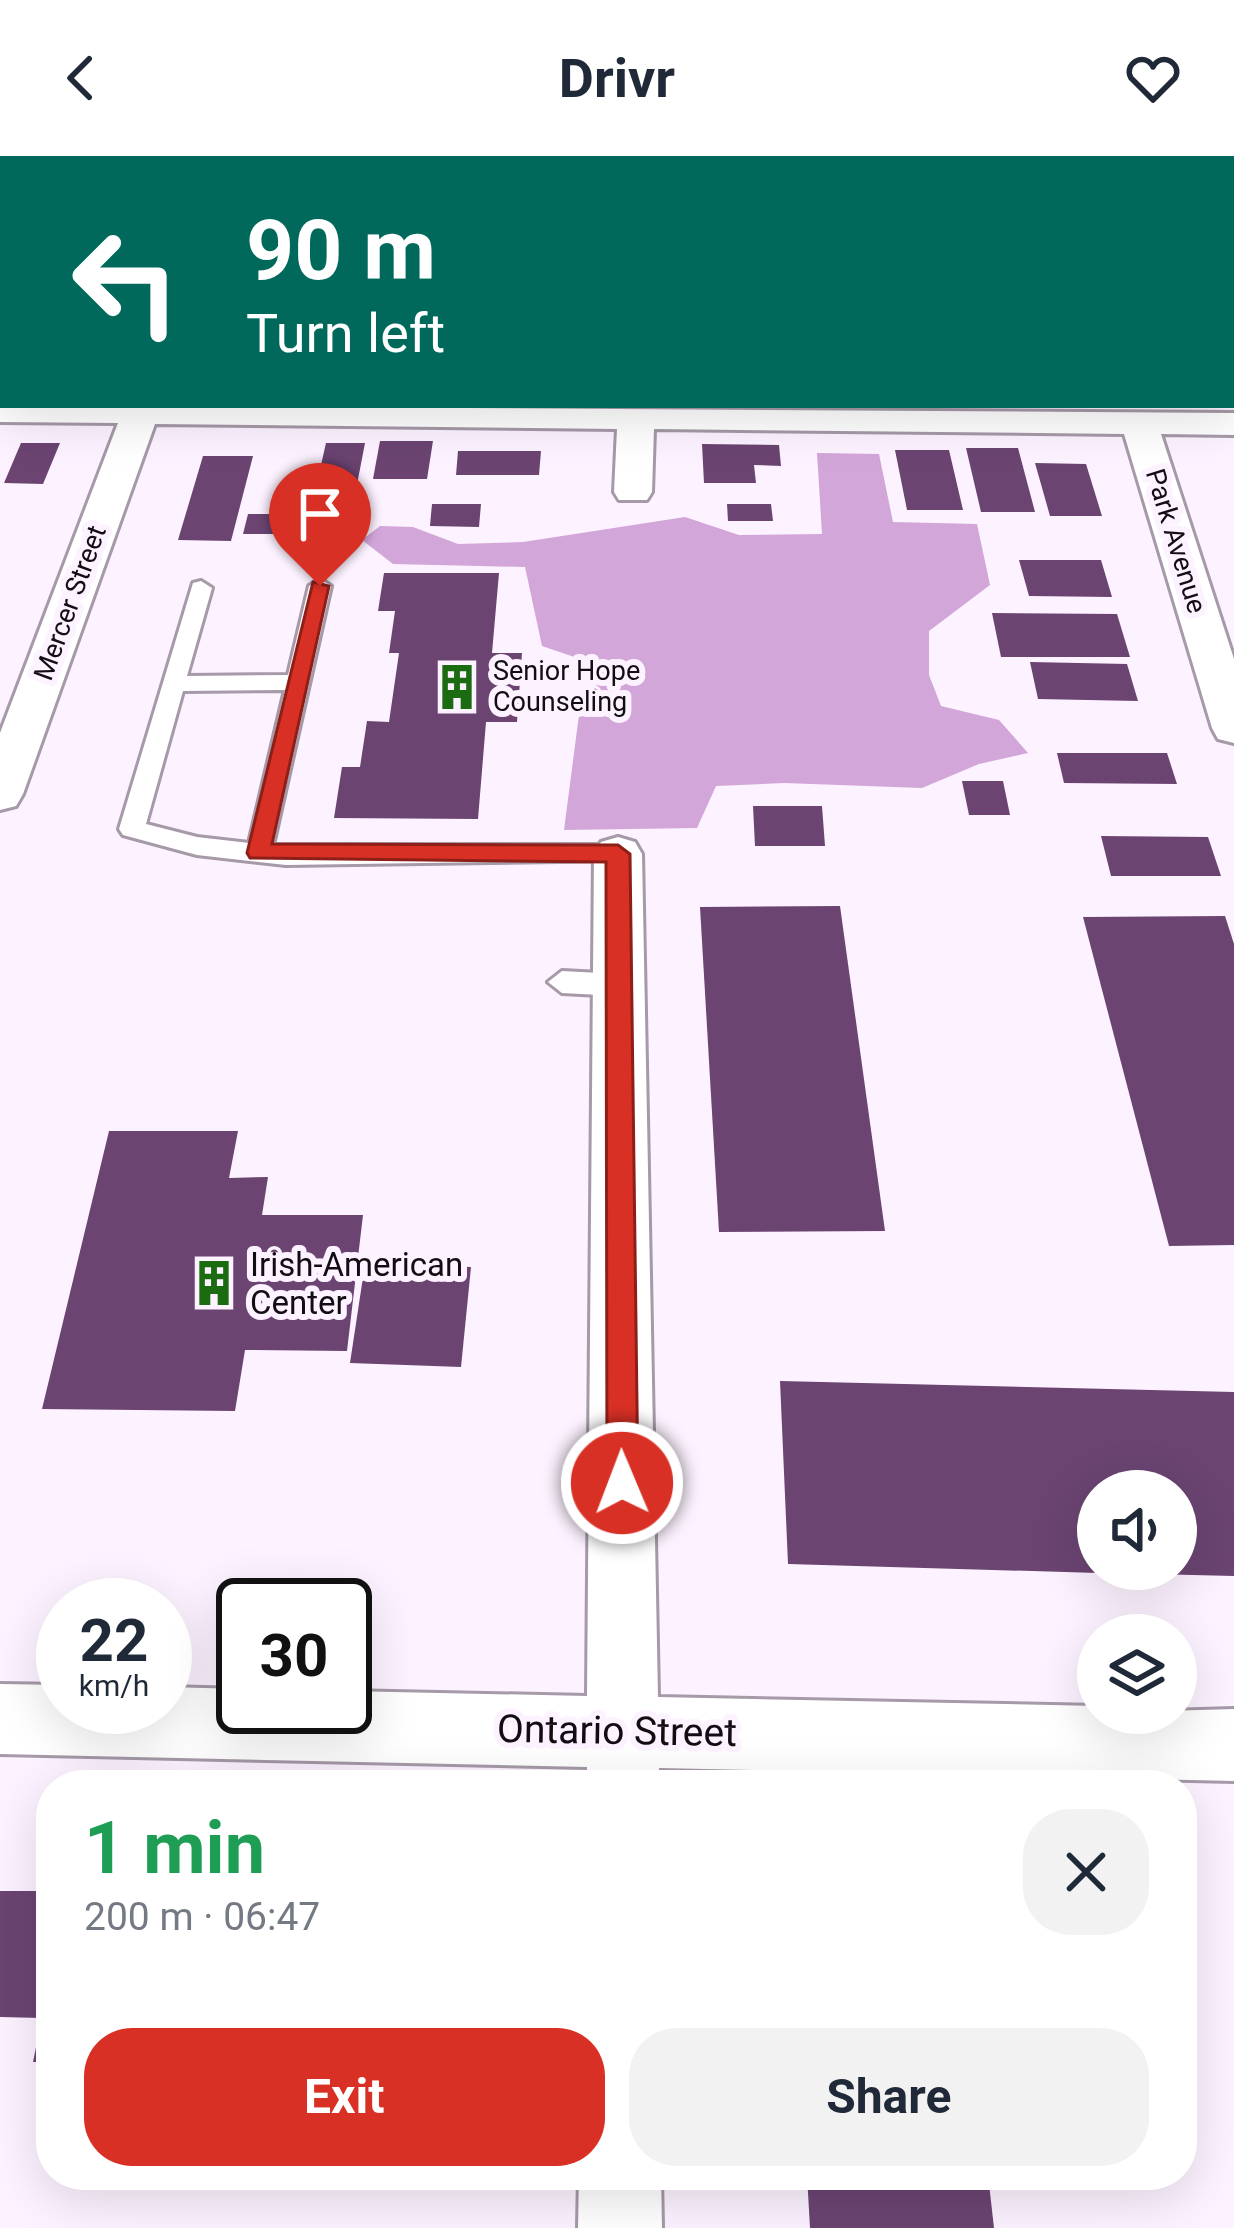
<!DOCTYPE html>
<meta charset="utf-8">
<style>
:root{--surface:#fff;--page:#f2f2f3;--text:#1f2937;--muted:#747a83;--accent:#d93025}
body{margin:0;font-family:Roboto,sans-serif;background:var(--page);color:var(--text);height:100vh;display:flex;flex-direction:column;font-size:45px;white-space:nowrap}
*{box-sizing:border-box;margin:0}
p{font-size:39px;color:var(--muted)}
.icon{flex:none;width:66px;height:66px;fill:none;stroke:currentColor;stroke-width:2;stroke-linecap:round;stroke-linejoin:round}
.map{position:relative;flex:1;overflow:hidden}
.drawer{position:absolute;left:36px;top:1614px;width:1161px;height:420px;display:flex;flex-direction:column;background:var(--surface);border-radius:48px;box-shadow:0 12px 48px #0002}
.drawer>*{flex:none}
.banner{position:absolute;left:0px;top:0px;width:1236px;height:252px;box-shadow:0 12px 48px #0002;background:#00695c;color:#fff;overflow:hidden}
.fabs{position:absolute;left:1077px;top:1314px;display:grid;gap:24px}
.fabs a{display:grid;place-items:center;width:120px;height:120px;border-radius:50%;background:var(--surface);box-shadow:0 12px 48px #0002;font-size:60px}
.speed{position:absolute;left:36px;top:1422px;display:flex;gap:24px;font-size:60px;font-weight:700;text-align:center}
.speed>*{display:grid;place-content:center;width:156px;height:156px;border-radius:50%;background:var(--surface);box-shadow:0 12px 48px #0002;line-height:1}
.speed small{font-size:30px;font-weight:400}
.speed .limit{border:6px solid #111;border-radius:18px;background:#fff;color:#111}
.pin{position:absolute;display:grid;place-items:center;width:102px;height:102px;color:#fff;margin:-123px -51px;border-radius:50% 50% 50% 0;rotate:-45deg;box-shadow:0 0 12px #0007}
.pin .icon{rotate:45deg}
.me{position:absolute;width:132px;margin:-66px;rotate:359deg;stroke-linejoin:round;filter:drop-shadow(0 0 9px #0008)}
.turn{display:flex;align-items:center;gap:42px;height:252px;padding:0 48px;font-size:54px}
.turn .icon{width:156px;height:156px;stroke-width:2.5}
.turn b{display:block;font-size:84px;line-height:102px}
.round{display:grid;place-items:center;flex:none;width:126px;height:126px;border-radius:48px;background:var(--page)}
.overview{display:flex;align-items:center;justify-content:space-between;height:204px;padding:0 48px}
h1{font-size:72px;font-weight:700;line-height:90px;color:#1e9e55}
.primary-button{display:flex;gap:24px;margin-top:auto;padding:24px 48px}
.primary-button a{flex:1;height:138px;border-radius:48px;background:var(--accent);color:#fff;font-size:48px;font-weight:700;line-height:138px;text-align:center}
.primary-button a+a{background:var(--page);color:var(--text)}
header{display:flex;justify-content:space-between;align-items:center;height:156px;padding:0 48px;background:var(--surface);font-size:54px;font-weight:700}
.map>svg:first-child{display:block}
.green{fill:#eecbf3}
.forest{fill:#d2a6d9}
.building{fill:#6b4472}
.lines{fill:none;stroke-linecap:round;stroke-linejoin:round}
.lane-casing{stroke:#a699a8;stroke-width:6}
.street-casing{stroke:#a699a8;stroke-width:6}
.path{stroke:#7d767e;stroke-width:4.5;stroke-dasharray:1.5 6;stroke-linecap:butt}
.lane{fill:#fff;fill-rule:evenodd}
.street{fill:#fff;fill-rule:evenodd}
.route{fill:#d93025;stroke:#8d1f18;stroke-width:3}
.labels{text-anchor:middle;stroke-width:12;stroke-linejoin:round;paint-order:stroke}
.far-street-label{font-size:27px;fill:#110d12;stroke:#fdf2ff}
.far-poi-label{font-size:27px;fill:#110d12;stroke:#fdf2ff;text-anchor:start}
.poi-label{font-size:33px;fill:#110d12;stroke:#fdf2ff;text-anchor:start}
.near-street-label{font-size:39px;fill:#110d12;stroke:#fdf2ff}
</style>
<header><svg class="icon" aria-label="back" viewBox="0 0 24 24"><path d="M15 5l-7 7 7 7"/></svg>Drivr<svg class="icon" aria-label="heart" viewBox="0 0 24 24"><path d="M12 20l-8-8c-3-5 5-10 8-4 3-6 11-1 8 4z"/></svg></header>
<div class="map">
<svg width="1234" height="2072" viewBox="0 0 1234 2072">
<rect width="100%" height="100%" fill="#fdf2ff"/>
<!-- green -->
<polygon class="green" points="436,0 1234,0 1234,243 1233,3"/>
<!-- forest -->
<polygon class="forest" points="817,297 879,298 893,366 977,368 990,429 929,475 929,519 941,550 999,564 1028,597 979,608 922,632 784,627 716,630 697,672 564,674 586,505 542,490 525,411 393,408 362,384 380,370 413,371 458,388 523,386 685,361 739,379 822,378"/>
<!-- building -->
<g class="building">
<polygon points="380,285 433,285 427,323 373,323"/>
<polygon points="21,287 60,287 43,328 4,327"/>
<polygon points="326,287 365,287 354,344 313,344"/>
<polygon points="702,288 779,289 781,310 754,309 756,327 704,327"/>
<polygon points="966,292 1018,292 1035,356 981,356"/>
<polygon points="895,294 949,294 963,354 907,354"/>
<polygon points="458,295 541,295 539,319 456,319"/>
<polygon points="203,300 253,300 231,385 178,384"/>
<polygon points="1035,307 1086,308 1102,360 1050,360"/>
<polygon points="432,348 481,348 479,371 430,370"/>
<polygon points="727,348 771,348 773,365 728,365"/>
<polygon points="248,358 289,358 285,378 243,378"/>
<polygon points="1019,404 1101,404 1112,441 1029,440"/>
<polygon points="384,417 499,417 492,497 522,497 517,566 486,566 478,663 334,662 342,611 360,611 367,565 389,566 399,497 389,497 395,455 378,455"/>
<polygon points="992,457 1117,458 1130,501 1001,501"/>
<polygon points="1030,506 1127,508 1138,545 1038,543"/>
<polygon points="1057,597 1167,597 1177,628 1064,627"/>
<polygon points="962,625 1003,625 1010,659 969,659"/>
<polygon points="753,650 822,650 825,690 755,690"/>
<polygon points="1101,680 1208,681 1221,720 1111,720"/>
<polygon points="840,750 885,1075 719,1076 700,751"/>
<polygon points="1225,760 1234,788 1234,1089 1169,1090 1083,761"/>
<polygon points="109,975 238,975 229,1022 268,1021 262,1059 363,1059 347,1195 245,1194 235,1255 42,1253"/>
<polygon points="365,1108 471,1111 461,1211 350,1207"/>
<polygon points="780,1225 1234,1236 1234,1420 1110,1417 1110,1413 1176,1413 1176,1335 1098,1335 1098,1417 788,1408"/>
<polygon points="0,1735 51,1735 51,1906 33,1906 42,1862 0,1861"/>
<polygon points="807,2019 988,2019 994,2072 810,2072"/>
</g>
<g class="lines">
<defs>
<g id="lane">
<rect x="1233" y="102" width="1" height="11"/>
<path d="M 320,423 L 331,430 L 273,689 L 618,689 L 631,698 L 627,704 L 286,709 L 197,699 L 123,679 L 119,673 L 193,427 L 201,425 L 212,432 L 187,520 L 288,519 L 309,430 ZM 285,534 L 249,687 L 197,681 L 146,668 L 183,535 Z"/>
<polygon points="562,815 619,818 633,829 619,840 562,837 548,826"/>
</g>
<g id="street">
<polygon points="215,0 245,0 214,3"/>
<polygon points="0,244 3,249 1234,257 1234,279 1161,278 1234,503 1234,587 1218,583 1212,572 1124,278 654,273 652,336 647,344 619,344 614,336 617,273 155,268 23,638 16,650 0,654 0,577 118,267 0,266"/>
<polygon points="618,681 635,686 642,698 658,1541 1098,1550 1098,1557 1234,1553 1234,1625 659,1612 659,1629 587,1629 587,1611 0,1598 0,1528 63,1529 63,1551 165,1551 165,1531 243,1533 243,1551 345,1551 345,1535 587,1540 594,698 601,686"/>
<polygon points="579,2019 661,2019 662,2072 578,2072"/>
</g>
</defs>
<!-- lane casing -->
<use href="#lane" class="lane-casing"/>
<!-- street casing -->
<use href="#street" class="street-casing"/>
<!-- path -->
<g class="path">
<polyline points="1101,0 1105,3"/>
<polyline points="1074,3 1090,0"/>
</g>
<!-- lane -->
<use href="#lane" class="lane"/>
<!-- street -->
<use href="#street" class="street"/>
</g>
<!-- route -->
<polygon class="route" points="313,426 329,430 272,688 618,689 630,698 638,1327 633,1338 622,1342 611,1338 607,1327 606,706 250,702 247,697"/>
<!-- icons -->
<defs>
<symbol id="building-bare" viewBox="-9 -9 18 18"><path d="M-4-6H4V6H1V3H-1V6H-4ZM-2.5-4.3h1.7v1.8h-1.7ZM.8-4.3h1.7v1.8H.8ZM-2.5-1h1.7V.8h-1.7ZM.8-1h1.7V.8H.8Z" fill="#1b6c11" stroke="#fdf2ff" stroke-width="2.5" paint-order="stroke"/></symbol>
</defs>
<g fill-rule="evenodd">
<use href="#building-bare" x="424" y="498" width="66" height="66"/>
<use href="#building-bare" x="181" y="1094" width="66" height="66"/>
</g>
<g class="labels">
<!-- far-street labels -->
<g class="far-street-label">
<text transform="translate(1176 385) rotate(73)" y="9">Park Avenue</text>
<text transform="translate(70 447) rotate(-70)" y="9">Mercer Street</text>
</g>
<!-- far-poi labels -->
<g class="far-poi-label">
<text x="493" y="524">Senior Hope<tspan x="493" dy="31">Counseling</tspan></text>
</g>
<!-- poi labels -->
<g class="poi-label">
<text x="250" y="1120">Irish-American<tspan x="250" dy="38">Center</tspan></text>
</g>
<!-- near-street labels -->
<g class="near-street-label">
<text transform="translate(617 1574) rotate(1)" y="14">Ontario Street</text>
</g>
</g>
</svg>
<div class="fabs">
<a><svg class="icon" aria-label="sound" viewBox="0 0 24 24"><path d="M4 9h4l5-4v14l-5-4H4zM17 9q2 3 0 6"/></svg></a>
<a><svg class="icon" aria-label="layers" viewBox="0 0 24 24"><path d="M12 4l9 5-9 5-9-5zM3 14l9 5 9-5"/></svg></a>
</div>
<div class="speed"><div>22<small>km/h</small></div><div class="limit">30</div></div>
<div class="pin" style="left:320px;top:430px;background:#d93025"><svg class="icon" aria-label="arrive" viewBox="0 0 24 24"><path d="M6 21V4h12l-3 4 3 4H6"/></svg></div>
<svg class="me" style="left:622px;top:1327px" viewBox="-20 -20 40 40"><circle r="17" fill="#d93025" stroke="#fff" stroke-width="3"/><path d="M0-11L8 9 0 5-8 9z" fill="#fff"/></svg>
<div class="banner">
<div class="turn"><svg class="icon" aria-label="left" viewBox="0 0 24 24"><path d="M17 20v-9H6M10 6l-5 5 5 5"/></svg><div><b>90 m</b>Turn left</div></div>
</div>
<section class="drawer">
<div class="overview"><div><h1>1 min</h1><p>200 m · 06:47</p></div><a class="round"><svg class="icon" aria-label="close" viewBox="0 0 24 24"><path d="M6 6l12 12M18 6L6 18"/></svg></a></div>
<div class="primary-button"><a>Exit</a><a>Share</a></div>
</section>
</div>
